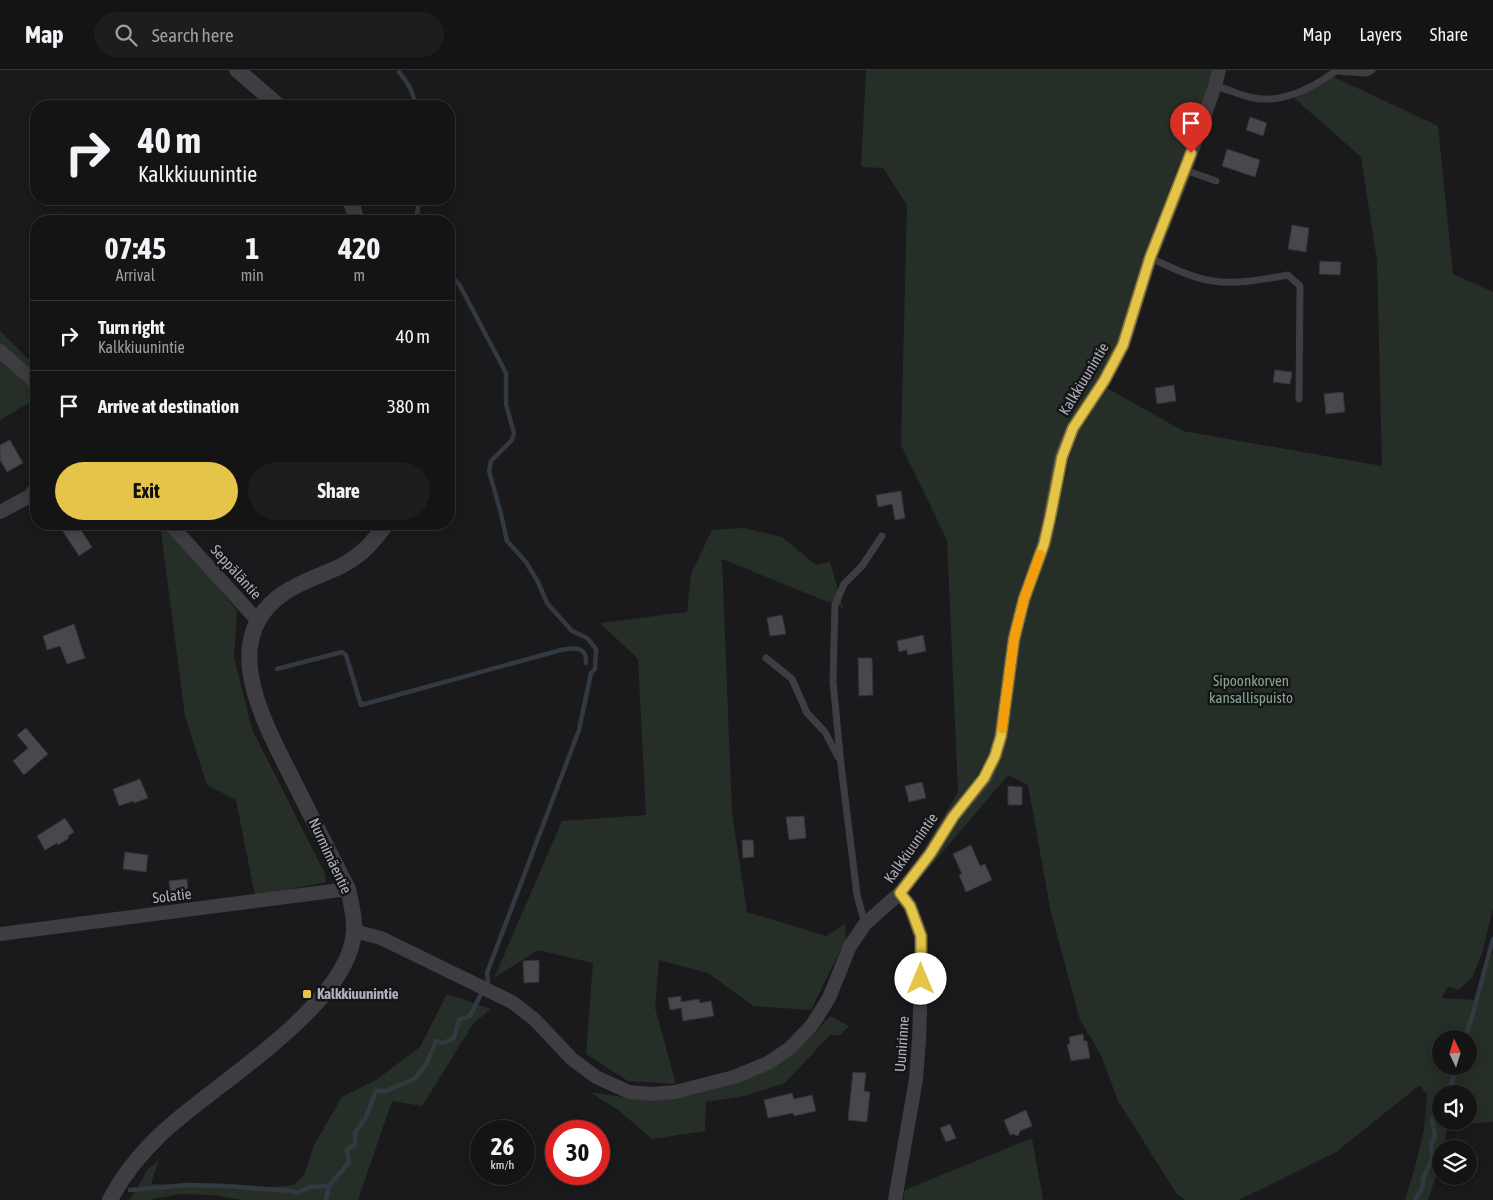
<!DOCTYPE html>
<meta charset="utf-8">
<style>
:root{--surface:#141415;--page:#1d1d1e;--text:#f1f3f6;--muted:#9d9ea0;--line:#333334;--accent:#e4c549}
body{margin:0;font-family:"Asap Condensed",sans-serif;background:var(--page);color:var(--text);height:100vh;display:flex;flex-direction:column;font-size:19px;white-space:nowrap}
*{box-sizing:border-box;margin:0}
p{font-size:16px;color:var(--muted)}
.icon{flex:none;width:28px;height:28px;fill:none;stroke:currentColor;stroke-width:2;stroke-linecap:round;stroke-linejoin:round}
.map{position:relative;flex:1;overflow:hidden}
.side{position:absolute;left:30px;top:145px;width:425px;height:315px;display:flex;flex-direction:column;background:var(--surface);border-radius:20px;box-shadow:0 2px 12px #0003,0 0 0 1px var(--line)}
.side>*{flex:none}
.banner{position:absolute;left:30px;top:30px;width:425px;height:105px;border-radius:20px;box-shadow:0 2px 12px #0003,0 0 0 1px var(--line);background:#141415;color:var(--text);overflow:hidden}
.needle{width:32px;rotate:356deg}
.controls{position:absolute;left:1432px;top:960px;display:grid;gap:10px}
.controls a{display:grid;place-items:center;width:45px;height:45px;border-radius:50%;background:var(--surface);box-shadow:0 2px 12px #0003,0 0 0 1px var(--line);font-size:25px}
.speed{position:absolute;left:470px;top:1050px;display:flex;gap:10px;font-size:25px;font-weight:700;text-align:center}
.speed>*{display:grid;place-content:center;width:65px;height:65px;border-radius:50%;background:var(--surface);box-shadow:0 2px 12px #0003,0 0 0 1px var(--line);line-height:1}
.speed small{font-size:12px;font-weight:400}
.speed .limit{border:8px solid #d22;background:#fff;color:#111}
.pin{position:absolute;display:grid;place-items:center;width:42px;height:42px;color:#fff;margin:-51px -21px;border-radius:50% 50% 50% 0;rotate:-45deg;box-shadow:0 0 5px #0007}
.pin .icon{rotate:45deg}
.me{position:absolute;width:55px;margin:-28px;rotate:0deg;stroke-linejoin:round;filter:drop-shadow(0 0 4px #0008)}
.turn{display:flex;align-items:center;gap:18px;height:105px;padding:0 25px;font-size:22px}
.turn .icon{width:65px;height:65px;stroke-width:2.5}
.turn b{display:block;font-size:35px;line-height:42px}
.eta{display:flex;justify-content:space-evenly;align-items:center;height:85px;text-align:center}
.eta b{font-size:30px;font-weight:700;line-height:35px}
.cta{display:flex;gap:10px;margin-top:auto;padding:10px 25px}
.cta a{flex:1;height:58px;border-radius:30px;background:var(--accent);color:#111;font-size:20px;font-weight:700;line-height:58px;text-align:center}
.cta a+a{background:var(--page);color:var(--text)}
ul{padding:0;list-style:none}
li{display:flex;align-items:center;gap:15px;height:70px;padding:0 25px;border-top:1px solid var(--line)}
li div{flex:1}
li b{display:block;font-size:19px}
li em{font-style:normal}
header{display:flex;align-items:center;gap:30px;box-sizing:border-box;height:70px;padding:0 25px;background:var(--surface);border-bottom:1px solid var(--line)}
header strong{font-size:24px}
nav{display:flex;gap:28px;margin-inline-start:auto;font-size:18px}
.search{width:350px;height:45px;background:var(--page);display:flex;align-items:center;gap:12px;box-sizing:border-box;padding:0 18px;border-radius:28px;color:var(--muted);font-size:19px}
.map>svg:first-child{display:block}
.green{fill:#262e28;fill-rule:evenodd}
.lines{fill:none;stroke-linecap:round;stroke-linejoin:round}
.stream{stroke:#323941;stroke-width:4.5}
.building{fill:#47474c;stroke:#343437}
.service{stroke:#3d3d42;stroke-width:7}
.minor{stroke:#3d3d42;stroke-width:14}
.tertiary{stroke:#3d3d42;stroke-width:16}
.route-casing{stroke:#94802f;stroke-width:12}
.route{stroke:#e4c549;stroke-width:9}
.slow{stroke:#f59e0b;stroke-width:9}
.poi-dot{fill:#e4c549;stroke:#151517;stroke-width:2}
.labels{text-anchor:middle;stroke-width:5;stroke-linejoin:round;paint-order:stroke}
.street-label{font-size:15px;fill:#adafba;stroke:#151517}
.park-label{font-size:15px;fill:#86a38c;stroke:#151517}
.poi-label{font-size:15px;font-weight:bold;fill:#adafba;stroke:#151517;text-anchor:start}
</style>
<header>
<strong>Map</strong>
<div class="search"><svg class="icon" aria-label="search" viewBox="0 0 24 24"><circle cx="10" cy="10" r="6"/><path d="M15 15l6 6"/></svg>Search here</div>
<nav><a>Map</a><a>Layers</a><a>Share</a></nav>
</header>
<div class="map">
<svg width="1493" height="1130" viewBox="0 0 1493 1130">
<rect width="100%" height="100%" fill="#1a1a1c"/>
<!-- green -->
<g class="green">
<path d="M 866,0 L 1220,0 L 1105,317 L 1183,361 L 1382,396 L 1377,191 L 1361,87 L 1294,28 L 1334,7 L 1438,56 L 1453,204 L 1493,222 L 1493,838 L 1482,884 L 1472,908 L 1458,920 L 1448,916 L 1442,928 L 1475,930 L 1493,882 L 1493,1052 L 1447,1055 L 1444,1079 L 1441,1079 L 1441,1091 L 1428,1130 L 1405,1130 L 1415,1097 L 1424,1060 L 1427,1025 L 1420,1015 L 1336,1082 L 1239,1130 L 1186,1130 L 1176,1123 L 1118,1031 L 1101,985 L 1080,950 L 1051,843 L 1028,715 L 1008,705 L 918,811 L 908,807 L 958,722 L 947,470 L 901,375 L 907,135 L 883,98 L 861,97 ZM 1441,969 L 1469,969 L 1469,996 L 1441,996 ZM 1441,1024 L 1469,1024 L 1469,1051 L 1441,1051 Z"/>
<polygon points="0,261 36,297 36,329 0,350"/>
<polygon points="160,454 164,454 237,540 234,587 252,659 325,804 326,812 255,826 236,730 207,715 185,646"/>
<polygon points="744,458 782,467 816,495 830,492 843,538 722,489 732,743 747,842 826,866 845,854 846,869 811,940 753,936 708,903 659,890 655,938 676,1014 628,1011 586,984 593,893 538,880 494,908 562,751 646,745 638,589 600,553 687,542 691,504 712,460"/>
<polygon points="447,924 491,939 473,954 422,1036 392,1031 358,1130 244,1130 211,1125 180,1124 148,1130 130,1130 148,1099 159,1090 151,1114 257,1118 294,1115 305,1103 314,1075 342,1027 376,1010 420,977"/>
<polygon points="830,946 849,956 840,965 830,965 785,1013 744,1026 706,1032 705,1061 652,1069 618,1040 590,1022 628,1028 694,1025 760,1004 815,963"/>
<polygon points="1032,1068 1043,1130 903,1130 905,1120"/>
</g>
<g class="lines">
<!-- stream -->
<g class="stream">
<path d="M 399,2 C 406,10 416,25 414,36"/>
<polyline points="419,151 417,146 419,129"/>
<polyline points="449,204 459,214 506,303 506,334 514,363 512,370 491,391 489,401 500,440 507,471 526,492 538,512 547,533 572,561 587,568 596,579 595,599 591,603 579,660 487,903 488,912"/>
<path d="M 277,599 L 342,582 L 346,585 L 361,635 L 561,580 C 573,578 587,575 586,593"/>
<polyline points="1465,969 1473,943 1493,869"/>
<polyline points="1449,1024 1456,996"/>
<polyline points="130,1120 187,1115 226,1116 291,1121 297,1123 310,1117 329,1116"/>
<polyline points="326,1130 329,1116 349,1092 347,1079 355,1075 355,1062 365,1049 376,1021 386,1021 414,1009 426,995 436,971 443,973 454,968 459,950 470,946 481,924"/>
<polyline points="1415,1130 1422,1119 1423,1109 1432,1089 1431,1074 1435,1066 1432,1049 1440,1041 1441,1037"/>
</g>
</g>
<!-- building -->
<g class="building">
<polygon points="1250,47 1267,53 1263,66 1246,60"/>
<polygon points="1227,79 1260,90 1255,107 1222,96"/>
<polygon points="1292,155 1309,158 1306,182 1288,179"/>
<polygon points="1320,191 1341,192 1340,205 1319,204"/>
<polygon points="1275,300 1292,302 1290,314 1273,312"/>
<polygon points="1174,315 1176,331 1157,334 1155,318"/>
<polygon points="1343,322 1345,342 1326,344 1324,324"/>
<polygon points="10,370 23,393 7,402 0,390 0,375"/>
<polygon points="901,421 905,448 895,450 892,434 878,437 876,425"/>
<polygon points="58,454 77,454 92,477 79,486"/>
<polygon points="782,545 786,564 770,566 767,548"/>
<polygon points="74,554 85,588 67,594 60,576 47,580 43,566"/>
<polygon points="923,565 926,581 908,585 907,580 899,582 897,571"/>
<polygon points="858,588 872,588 873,625 859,626"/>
<polygon points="26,658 48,684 24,705 13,691 28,678 17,665"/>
<polygon points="140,709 148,728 134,733 133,731 119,736 113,719"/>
<polygon points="922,712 926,728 909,732 905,716"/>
<polygon points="1008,716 1022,717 1022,735 1008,735"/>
<polygon points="804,746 806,768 789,770 786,747"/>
<polygon points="65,748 74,762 68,766 69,768 58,775 57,773 45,780 37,766"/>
<polygon points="742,770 753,770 754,787 743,788"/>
<polygon points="971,775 980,796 985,794 992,810 966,822 959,805 962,804 953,784"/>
<polygon points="125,782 148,785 146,802 123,799"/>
<polygon points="187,809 188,823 171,825 169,811"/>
<polygon points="539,890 539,912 524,913 523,891"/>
<polygon points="681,926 681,932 699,929 700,933 711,931 714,946 683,951 681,938 670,940 668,928"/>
<polygon points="1083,964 1084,971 1087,971 1090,988 1071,991 1067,974 1070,974 1069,967"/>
<polygon points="853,1002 866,1003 864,1021 870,1022 867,1052 848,1050"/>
<polygon points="792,1023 794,1029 812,1025 816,1041 794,1046 793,1043 768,1048 764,1030"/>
<polygon points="1026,1040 1032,1056 1020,1061 1018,1066 1013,1064 1010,1065 1004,1050"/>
<polygon points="950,1054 956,1068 946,1072 940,1058"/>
</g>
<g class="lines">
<!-- service -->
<g class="service">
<polyline points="1336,1 1366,3 1372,0"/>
<path d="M 1215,16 C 1227,19 1238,24 1249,27 C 1280,35 1313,18 1337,0"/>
<polyline points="1185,100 1216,111"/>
<path d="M 1150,188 C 1171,197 1191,208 1213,211 C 1237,215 1264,209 1288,205 L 1300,216 L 1299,329"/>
<polyline points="766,588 792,609 807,643 825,662 838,687"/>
<polyline points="865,854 857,825 841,695 833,611 835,535 844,514 862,496 882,466"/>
</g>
<!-- minor -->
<g class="minor">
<polyline points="0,281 36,313"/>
<polyline points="0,442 30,426 36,418"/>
<polyline points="170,454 257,550"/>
<polyline points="354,861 381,868 512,932 534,949 572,989 596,1007 629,1022 652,1024 675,1022 734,1007 768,993 790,978 812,955 829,928 850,876 865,854 900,823 930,784 953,747 985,708 995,686 1001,666 1014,569 1024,529 1044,474 1050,447 1061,387 1073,358 1104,311 1123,275 1150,188 1185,100 1215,16 1219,0"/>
<polyline points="0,864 348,819"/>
<polyline points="895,1130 916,1009 919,970 921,909 921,866 910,836 900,823"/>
</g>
<!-- tertiary -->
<g class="tertiary">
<polyline points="237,0 279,36"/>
<polyline points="350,129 357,151"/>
<path d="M 110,1130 C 123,1105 141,1083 161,1064 C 212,1015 350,936 354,861 C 355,847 351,833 348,819 C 330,784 313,749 295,714 C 267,657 214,570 284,523 C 315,502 345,503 372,472 C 377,466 382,461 386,454"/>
</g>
</g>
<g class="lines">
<defs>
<polyline id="route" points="921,909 921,866 910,836 900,823 930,784 953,747 984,708 995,686 1001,666 1014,569 1024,529 1044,474 1050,448 1062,387 1073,358 1104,311 1123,275 1150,188 1191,83"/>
</defs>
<!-- route casing -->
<use href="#route" class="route-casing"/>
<!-- route -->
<use href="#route" class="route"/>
<!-- slow -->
<polyline class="slow" points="1002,659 1014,569 1024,529 1040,484"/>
</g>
<!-- markers -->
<rect class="poi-dot" x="302" y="919" width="10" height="10" rx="2.5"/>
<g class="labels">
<!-- street labels -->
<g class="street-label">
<text transform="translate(1084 309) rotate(-59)" y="5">Kalkkiuunintie</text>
<text transform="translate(236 502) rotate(48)" y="5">Seppäläntie</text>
<text transform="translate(911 778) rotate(-55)" y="5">Kalkkiuunintie</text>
<text transform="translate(330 786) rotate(65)" y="5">Nurmimäentie</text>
<text transform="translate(172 826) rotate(-7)" y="5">Solatie</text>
<text transform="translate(902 974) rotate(-86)" y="5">Uunirinne</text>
</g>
<!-- park labels -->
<g class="park-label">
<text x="1251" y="616">Sipoonkorven<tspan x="1251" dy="17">kansallispuisto</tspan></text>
</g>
<!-- poi labels -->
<g class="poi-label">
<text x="317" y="929">Kalkkiuunintie</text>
</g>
</g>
</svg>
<div class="controls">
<a><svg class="needle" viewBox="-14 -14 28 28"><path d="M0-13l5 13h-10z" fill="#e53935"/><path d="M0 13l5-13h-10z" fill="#9d9ea0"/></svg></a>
<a><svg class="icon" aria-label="sound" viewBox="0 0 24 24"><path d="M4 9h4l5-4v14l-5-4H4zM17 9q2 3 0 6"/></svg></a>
<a><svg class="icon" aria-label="layers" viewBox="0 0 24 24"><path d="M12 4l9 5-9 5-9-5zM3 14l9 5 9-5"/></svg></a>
</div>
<div class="speed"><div>26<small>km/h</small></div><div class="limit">30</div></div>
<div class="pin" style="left:1191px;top:83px;background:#d93025"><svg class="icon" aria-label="arrive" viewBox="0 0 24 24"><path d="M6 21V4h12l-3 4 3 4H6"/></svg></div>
<svg class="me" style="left:921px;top:909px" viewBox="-20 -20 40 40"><circle r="19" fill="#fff"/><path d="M0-13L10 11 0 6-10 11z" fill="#e4c549"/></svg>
<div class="banner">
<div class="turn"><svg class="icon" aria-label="right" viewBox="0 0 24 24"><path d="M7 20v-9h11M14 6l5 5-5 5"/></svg><div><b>40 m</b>Kalkkiuunintie</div></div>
</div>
<section class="side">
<div class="eta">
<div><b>07:45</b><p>Arrival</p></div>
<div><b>1</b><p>min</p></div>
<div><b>420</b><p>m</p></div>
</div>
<ul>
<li><svg class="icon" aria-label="right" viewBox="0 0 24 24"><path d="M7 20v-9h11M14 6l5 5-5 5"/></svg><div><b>Turn right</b><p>Kalkkiuunintie</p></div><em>40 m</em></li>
<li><svg class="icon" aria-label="arrive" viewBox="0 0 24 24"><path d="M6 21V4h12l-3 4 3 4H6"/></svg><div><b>Arrive at destination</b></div><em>380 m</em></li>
</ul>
<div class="cta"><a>Exit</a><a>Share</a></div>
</section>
</div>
